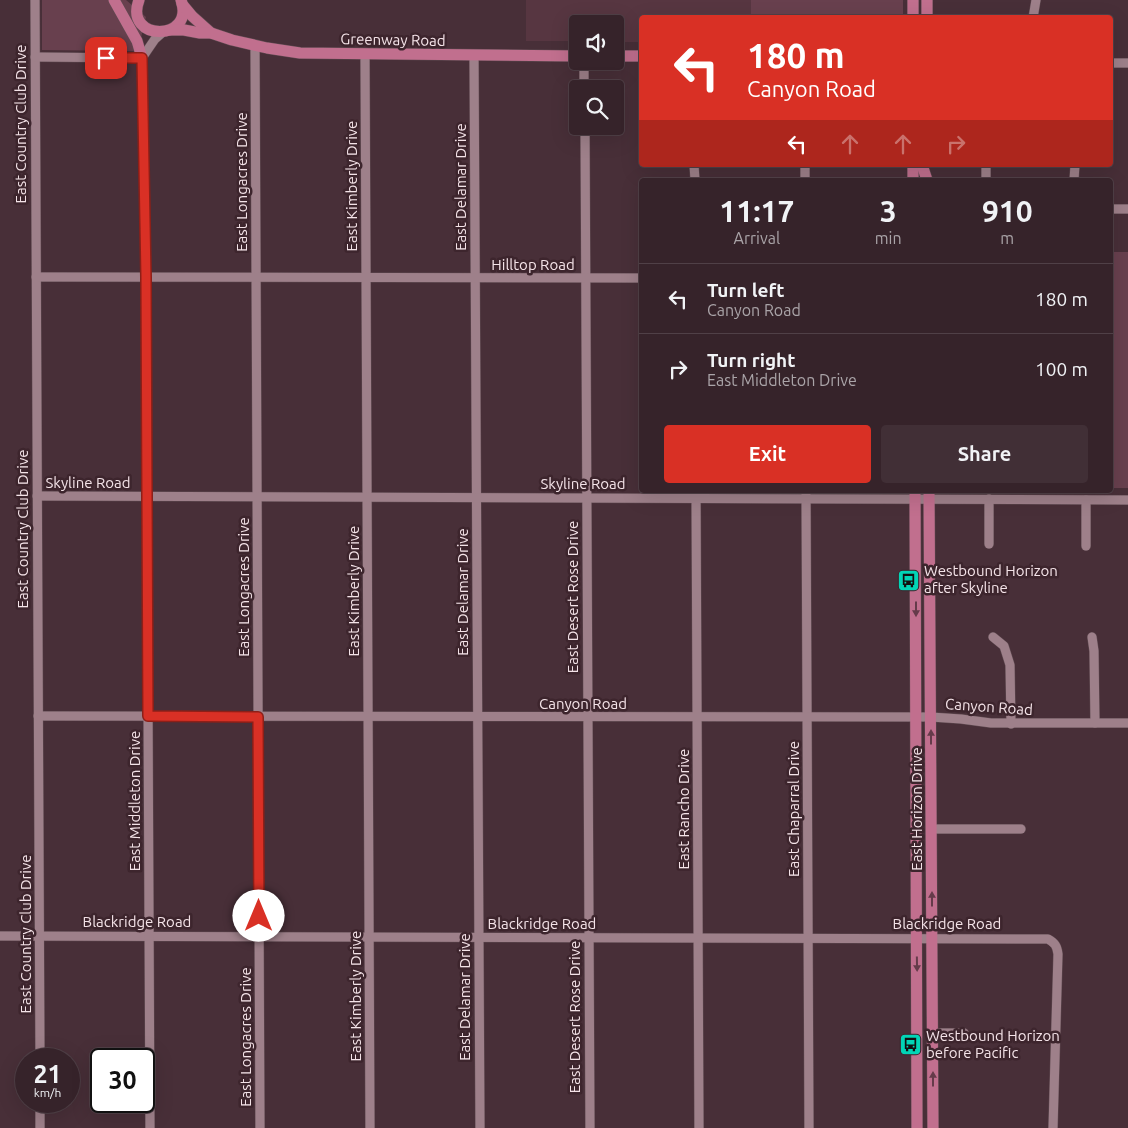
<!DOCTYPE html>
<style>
:root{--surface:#36232a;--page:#412f36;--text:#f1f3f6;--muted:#aaa4a8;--line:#504047;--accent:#d93025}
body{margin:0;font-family:Ubuntu,sans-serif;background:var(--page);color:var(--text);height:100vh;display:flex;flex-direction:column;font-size:19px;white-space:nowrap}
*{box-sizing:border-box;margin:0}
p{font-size:16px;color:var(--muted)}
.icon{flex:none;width:28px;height:28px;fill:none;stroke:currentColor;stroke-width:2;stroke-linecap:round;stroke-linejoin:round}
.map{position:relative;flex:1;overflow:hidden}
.details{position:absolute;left:639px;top:178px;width:474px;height:315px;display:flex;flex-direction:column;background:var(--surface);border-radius:5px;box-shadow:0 5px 20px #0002,0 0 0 1px var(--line)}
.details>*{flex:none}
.top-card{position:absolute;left:639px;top:15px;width:474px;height:152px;border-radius:5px;box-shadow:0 5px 20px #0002,0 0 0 1px var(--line);background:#d93025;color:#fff;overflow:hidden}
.tools{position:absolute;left:569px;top:15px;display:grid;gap:10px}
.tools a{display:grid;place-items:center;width:55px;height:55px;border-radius:5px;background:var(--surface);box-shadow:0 5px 20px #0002,0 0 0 1px var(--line);font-size:25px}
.speed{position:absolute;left:15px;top:1048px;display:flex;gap:10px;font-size:25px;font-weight:700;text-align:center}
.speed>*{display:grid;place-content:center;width:65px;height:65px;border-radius:50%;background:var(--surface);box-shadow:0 5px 20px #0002,0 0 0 1px var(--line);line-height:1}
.speed small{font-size:12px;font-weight:400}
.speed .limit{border:2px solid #111;border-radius:8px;background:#fff;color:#111}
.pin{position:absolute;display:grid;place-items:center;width:42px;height:42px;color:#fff;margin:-21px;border-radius:10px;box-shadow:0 2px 8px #0006}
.me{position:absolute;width:55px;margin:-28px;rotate:0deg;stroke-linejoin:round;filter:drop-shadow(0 0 4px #0008)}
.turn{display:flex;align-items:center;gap:18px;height:105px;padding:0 25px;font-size:22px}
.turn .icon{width:65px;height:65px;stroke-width:2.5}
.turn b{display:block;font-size:35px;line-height:42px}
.lanes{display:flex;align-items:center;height:48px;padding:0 25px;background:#0003;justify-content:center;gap:25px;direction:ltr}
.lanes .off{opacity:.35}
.eta{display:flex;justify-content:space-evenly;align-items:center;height:85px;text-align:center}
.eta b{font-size:30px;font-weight:600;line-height:35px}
.action{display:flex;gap:10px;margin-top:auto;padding:10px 25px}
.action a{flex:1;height:58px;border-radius:5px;background:var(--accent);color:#fff;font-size:20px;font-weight:600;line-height:58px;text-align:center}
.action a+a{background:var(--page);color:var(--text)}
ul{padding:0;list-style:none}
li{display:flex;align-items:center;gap:15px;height:70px;padding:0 25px;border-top:1px solid var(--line)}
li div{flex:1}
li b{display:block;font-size:19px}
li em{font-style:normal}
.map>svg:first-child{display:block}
.built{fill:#573641}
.green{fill:#68404e}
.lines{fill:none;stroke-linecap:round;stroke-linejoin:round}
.minor-casing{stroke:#614c53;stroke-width:10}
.major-casing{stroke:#614c53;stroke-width:12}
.minor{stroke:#9e808a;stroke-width:9}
.major{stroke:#c16f8e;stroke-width:11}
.oneway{fill:#653b4a}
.route-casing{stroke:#8d1f18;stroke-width:12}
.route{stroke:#d93025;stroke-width:9}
.labels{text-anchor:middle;stroke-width:5;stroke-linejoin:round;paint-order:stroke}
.street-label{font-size:15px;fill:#f4e3e8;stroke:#3d252d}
.poi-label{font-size:15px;fill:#f4e3e8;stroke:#3d252d;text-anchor:start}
</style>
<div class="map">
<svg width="1128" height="1128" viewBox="0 0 1128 1128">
<rect width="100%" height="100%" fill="#482f38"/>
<!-- built -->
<polygon class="built" points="526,0 751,0 751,17 641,18 641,42 615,42 615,24 578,24 577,41 526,41"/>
<!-- green -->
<g class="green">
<polygon points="42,0 126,0 146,17 139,46 135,51 42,50"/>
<rect x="751" y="0" width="152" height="17"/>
<rect x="1110" y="252" width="18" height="236"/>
</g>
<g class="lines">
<defs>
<g id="minor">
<polyline points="35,0 40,1059"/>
<polyline points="1033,18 1036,0"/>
<polyline points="255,46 260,1128"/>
<polyline points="365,55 370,1128"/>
<polyline points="474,55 480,1128"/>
<polyline points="35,57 142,58"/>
<polyline points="584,61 584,89"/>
<polyline points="1110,63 1128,63"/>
<polyline points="585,126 590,1128"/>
<polyline points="694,165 695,180"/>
<polyline points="805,165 805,180"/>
<polyline points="986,165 986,180"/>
<polyline points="1074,180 1075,165"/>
<polyline points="1110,209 1128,209"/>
<polyline points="36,277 641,278"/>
<polyline points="696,490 699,1128"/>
<polyline points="806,490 809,1128"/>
<polyline points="37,496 1128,500"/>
<polyline points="1086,500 1086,546"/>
<polyline points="989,544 989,499"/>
<polyline points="993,637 1004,646 1010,665 1011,724"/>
<polyline points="1092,637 1094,651 1095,723"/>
<polyline points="38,716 931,717 961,719 991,723 1128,723"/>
<polyline points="932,829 1021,829"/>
<path d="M 0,936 L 1048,939 C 1055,943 1057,946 1058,954 L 1053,1128"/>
<polyline points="933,1033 964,1033"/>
<polyline points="40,1101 40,1128"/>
<polyline points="150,1128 146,277 142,58 155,39 163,32"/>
</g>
<g id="major">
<polyline points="114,0 137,41 142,58"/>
<path d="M 139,0 C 123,42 196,42 181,0"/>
<polyline points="913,0 913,18"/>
<polyline points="182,4 192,16 211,33"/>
<polyline points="927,18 927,0"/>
<polyline points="170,30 184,30 200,33 211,33 232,40 267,48 300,53 578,56"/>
<polyline points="615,56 641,56"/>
<polyline points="913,165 913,180"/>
<polyline points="922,165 927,180"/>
<polyline points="915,490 917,1128"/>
<polyline points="929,490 933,1128"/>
</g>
</defs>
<!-- minor casing -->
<use href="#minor" class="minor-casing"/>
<!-- major casing -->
<use href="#major" class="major-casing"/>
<!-- minor -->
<use href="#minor" class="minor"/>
<!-- major -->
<use href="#major" class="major"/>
</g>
<!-- one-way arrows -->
<defs><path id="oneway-solid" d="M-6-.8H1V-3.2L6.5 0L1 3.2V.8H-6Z" transform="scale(1.25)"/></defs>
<g class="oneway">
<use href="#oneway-solid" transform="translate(916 609) rotate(90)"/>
<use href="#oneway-solid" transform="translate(931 737) rotate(-90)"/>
<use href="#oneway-solid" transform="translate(932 899) rotate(-90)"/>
<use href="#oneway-solid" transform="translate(917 964) rotate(89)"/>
<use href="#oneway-solid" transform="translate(933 1079) rotate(-90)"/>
</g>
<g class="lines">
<defs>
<polyline id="route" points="106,58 142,58 146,277 148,716 258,717 259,916"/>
</defs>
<!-- route casing -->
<use href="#route" class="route-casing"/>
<!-- route -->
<use href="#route" class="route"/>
</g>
<!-- icons -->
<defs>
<symbol id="bus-square" viewBox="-11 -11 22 22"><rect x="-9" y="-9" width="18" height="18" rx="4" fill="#02d5b6" stroke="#3d252d"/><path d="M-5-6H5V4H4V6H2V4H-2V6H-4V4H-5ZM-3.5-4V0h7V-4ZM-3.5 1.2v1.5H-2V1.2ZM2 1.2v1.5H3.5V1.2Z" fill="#111"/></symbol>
</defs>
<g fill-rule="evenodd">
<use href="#bus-square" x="896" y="568" width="25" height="25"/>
<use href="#bus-square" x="898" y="1032" width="25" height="25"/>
</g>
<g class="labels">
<!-- street labels -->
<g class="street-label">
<text transform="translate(393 40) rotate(1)" y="5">Greenway Road</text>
<text transform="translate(21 124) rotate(-90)" y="5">East Country Club Drive</text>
<text transform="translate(242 182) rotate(-90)" y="5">East Longacres Drive</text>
<text transform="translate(352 186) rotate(-90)" y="5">East Kimberly Drive</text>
<text transform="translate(461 187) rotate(-90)" y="5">East Delamar Drive</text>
<text x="533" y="270">Hilltop Road</text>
<text x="88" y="488">Skyline Road</text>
<text x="583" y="489">Skyline Road</text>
<text transform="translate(23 529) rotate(-90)" y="5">East Country Club Drive</text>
<text transform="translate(244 587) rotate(-90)" y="5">East Longacres Drive</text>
<text transform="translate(354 591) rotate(-90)" y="5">East Kimberly Drive</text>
<text transform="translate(463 592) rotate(-90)" y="5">East Delamar Drive</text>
<text transform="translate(573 597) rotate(-90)" y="5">East Desert Rose Drive</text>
<text x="583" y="709">Canyon Road</text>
<text transform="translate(989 707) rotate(4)" y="5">Canyon Road</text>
<text transform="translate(135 801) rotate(-90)" y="5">East Middleton Drive</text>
<text transform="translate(684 809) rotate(-90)" y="5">East Rancho Drive</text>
<text transform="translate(794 809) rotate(-90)" y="5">East Chaparral Drive</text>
<text transform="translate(917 809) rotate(-90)" y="5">East Horizon Drive</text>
<text x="137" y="927">Blackridge Road</text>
<text x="542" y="929">Blackridge Road</text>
<text x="947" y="929">Blackridge Road</text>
<text transform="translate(26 934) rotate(-90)" y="5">East Country Club Drive</text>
<text transform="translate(356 996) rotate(-90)" y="5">East Kimberly Drive</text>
<text transform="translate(465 997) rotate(-90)" y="5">East Delamar Drive</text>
<text transform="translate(575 1017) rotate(-90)" y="5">East Desert Rose Drive</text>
<text transform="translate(246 1037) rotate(-90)" y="5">East Longacres Drive</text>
</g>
<!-- poi labels -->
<g class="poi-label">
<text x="924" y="576">Westbound Horizon<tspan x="924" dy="17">after Skyline</tspan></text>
<text x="926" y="1041">Westbound Horizon<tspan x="926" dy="17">before Pacific</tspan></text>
</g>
</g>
</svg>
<div class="tools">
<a><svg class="icon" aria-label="sound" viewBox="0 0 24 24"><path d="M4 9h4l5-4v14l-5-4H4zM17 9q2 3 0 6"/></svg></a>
<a><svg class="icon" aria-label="search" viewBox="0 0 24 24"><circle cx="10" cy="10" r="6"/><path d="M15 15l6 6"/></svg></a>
</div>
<div class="speed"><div>21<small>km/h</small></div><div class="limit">30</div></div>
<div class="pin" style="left:106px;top:58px;background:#d93025"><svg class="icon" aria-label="arrive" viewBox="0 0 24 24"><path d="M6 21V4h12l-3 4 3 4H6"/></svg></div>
<svg class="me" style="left:259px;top:916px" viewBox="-20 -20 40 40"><circle r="19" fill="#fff"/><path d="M0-13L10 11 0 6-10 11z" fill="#d93025"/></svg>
<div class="top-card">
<div class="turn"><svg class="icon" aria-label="left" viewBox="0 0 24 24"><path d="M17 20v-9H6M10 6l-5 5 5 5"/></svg><div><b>180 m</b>Canyon Road</div></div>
<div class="lanes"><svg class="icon" aria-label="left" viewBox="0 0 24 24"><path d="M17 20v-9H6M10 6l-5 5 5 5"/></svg><svg class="icon off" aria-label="ahead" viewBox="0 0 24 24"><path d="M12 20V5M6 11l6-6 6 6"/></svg><svg class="icon off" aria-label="ahead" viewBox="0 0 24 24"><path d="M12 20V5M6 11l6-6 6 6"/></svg><svg class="icon off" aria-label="right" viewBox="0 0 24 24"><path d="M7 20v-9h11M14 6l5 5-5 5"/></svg></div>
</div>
<section class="details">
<div class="eta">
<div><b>11:17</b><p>Arrival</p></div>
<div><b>3</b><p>min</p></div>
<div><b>910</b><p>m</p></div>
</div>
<ul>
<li><svg class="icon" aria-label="left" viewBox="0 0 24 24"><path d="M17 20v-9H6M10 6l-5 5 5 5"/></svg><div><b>Turn left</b><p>Canyon Road</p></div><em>180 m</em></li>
<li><svg class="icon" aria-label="right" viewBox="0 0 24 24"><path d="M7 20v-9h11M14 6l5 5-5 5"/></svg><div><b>Turn right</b><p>East Middleton Drive</p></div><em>100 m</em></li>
</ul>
<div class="action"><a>Exit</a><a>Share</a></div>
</section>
</div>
